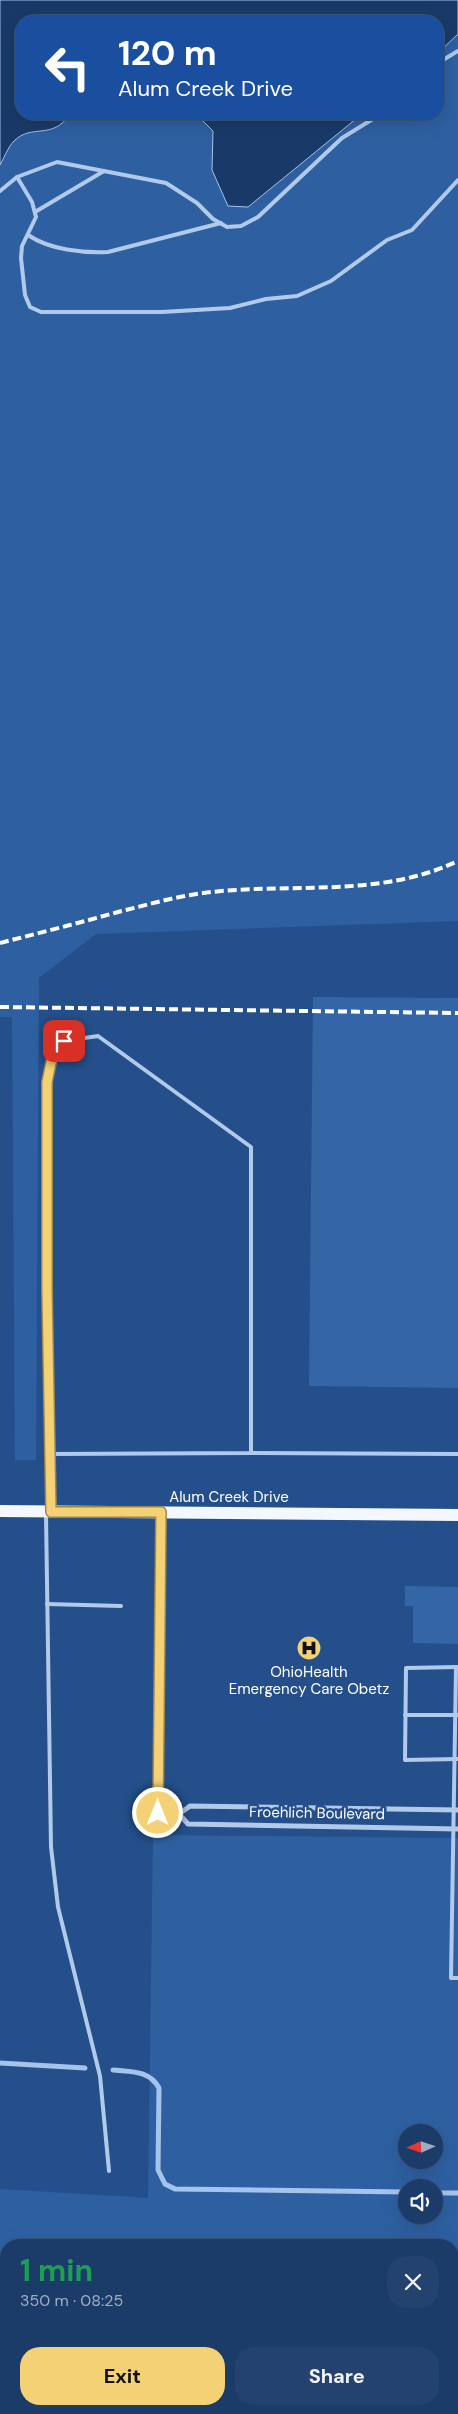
<!DOCTYPE html>
<meta charset="utf-8">
<style>
:root{--surface:#1b3b68;--page:#24426e;--text:#f1f3f6;--muted:#a0adc0;--line:#39557c;--accent:#f4d174}
body{margin:0;font-family:"DM Sans",sans-serif;background:var(--page);color:var(--text);height:100vh;display:flex;flex-direction:column;font-size:19px;white-space:nowrap}
*{box-sizing:border-box;margin:0}
p{font-size:16px;color:var(--muted)}
.icon{flex:none;width:28px;height:28px;fill:none;stroke:currentColor;stroke-width:2;stroke-linecap:round;stroke-linejoin:round}
.map{position:relative;flex:1;overflow:hidden}
.drawer{position:absolute;left:0px;top:2239px;width:459px;height:176px;display:flex;flex-direction:column;background:var(--surface);border-radius:20px 20px 0 0;box-shadow:0 5px 20px #0002,0 0 0 1px var(--line)}
.drawer>*{flex:none}
.guide{position:absolute;left:15px;top:15px;width:429px;height:105px;border-radius:20px;box-shadow:0 5px 20px #0002,0 0 0 1px var(--line);background:#1a4fa0;color:#fff;overflow:hidden}
.needle{width:32px;rotate:267deg}
.controls{position:absolute;left:398px;top:2124px;display:grid;gap:10px}
.controls a{display:grid;place-items:center;width:45px;height:45px;border-radius:50%;background:var(--surface);box-shadow:0 5px 20px #0002,0 0 0 1px var(--line);font-size:25px}
.pin{position:absolute;display:grid;place-items:center;width:42px;height:42px;color:#fff;margin:-21px;border-radius:10px;box-shadow:0 2px 8px #0006}
.me{position:absolute;width:55px;margin:-28px;rotate:0deg;stroke-linejoin:round;filter:drop-shadow(0 0 4px #0008)}
.turn{display:flex;align-items:center;gap:18px;height:105px;padding:0 20px;font-size:22px}
.turn .icon{width:65px;height:65px;stroke-width:2.5}
.turn b{display:block;font-size:35px;line-height:42px}
.round{display:grid;place-items:center;flex:none;width:52px;height:52px;border-radius:20px;background:var(--page)}
.head{display:flex;align-items:center;justify-content:space-between;height:85px;padding:0 20px}
h1{font-size:30px;font-weight:700;line-height:38px;color:#1e9e55}
.cta{display:flex;gap:10px;margin-top:auto;padding:10px 20px}
.cta a{flex:1;height:58px;border-radius:20px;background:var(--accent);color:#111;font-size:20px;font-weight:700;line-height:58px;text-align:center}
.cta a+a{background:var(--page);color:var(--text)}
.map>svg:first-child{display:block}
.green{fill:#2e60a1;fill-rule:evenodd}
.water{fill:#193a69;stroke:#a5c4eb}
.lines{fill:none;stroke-linecap:round;stroke-linejoin:round}
.stream{stroke:#a5c4eb;stroke-width:5}
.building{fill:#3465a6}
.lane{stroke:#b1caea;stroke-width:4}
.street{stroke:#b1caea;stroke-width:5}
.primary{stroke:#f4f8fe;stroke-width:12}
.rail{stroke:#fff;stroke-width:4;stroke-dasharray:9 4;stroke-linecap:butt}
.route-casing{stroke:#9f884b;stroke-width:12}
.route{stroke:#f4d174;stroke-width:9}
.labels{text-anchor:middle;stroke-width:5;stroke-linejoin:round;paint-order:stroke}
.street-label{font-size:15px;fill:#fff;stroke:#244f8a}
.poi-label{font-size:15px;fill:#fff;stroke:#244f8a}
</style>
<div class="map">
<svg width="458" height="2414" viewBox="0 0 458 2414">
<rect width="100%" height="100%" fill="#244f8a"/>
<!-- green -->
<g class="green">
<path d="M 458,34 L 458,921 L 96,934 L 39,978 L 36,1460 L 15,1460 L 12,1017 L 0,1017 L 0,165 C 4,158 8,147 14,141 C 32,123 51,141 70,114 L 196,114 L 213,131 L 212,170 L 248,207 L 362,114 L 438,114 L 438,53 Z"/>
<path d="M 153,1835 L 458,1838 L 458,2414 L 0,2414 L 0,2189 L 148,2198 ZM 406,2132 L 434,2132 L 434,2160 L 406,2160 ZM 406,2188 L 434,2188 L 434,2215 L 406,2215 ZM 6,2245 L 452,2245 L 452,2409 L 6,2409 Z"/>
</g>
<!-- water -->
<g class="water">
<path d="M 0,0 L 458,0 L 458,34 L 438,53 L 438,21 L 21,21 L 21,114 L 70,114 C 52,141 32,123 14,141 C 8,147 4,158 0,165 Z"/>
<polygon points="196,114 362,114 248,207 228,206 212,170 213,131"/>
</g>
<g class="lines">
<!-- stream -->
<g class="stream">
<polyline points="0,2063 85,2068"/>
<path d="M 113,2070 C 132,2072 149,2070 159,2088 L 158,2170 L 165,2184 L 175,2189 L 406,2192"/>
<polyline points="434,2193 458,2193"/>
</g>
</g>
<!-- building -->
<g class="building">
<polygon points="313,997 458,998 458,1388 309,1386"/>
<polygon points="405,1586 458,1587 458,1644 413,1643 413,1606 405,1606"/>
</g>
<g class="lines">
<!-- lane -->
<g class="lane">
<polyline points="438,63 458,51"/>
<polyline points="17,177 32,202 36,217 22,246 21,258 25,295 30,307 41,312 162,312 230,308 266,299 297,296 331,281 387,240 412,230 458,180"/>
<polyline points="0,191 17,177 57,162 166,183 197,203 213,219 227,227 241,226 258,217 342,138 381,114"/>
<polyline points="35,212 104,171"/>
<path d="M 28,235 C 50,250 83,253 108,252 L 221,223"/>
<polyline points="251,1453 458,1454"/>
<path d="M 50,1454 L 251,1453 L 251,1147 L 98,1036 L 64,1041 L 52,1058 L 47,1082 C 47,1224 48,1367 51,1509"/>
<polyline points="46,1515 51,1847 58,1907 100,2076 109,2171"/>
<polyline points="47,1604 121,1606"/>
<polyline points="458,1667 406,1668 405,1760 458,1759"/>
<polyline points="456,1668 451,1978 458,1978"/>
<polyline points="405,1715 458,1715"/>
</g>
<!-- street -->
<g class="street">
<polyline points="161,1513 158,1813 179,1814 190,1806 458,1810"/>
<polyline points="179,1814 188,1824 458,1829"/>
</g>
<!-- primary -->
<polyline class="primary" points="0,1511 458,1515"/>
<!-- rail -->
<g class="rail">
<path d="M 0,943 C 39,933 79,923 118,912 C 146,905 174,897 203,893 C 288,882 378,899 458,861"/>
<polyline points="0,1007 458,1013"/>
</g>
</g>
<g class="lines">
<defs>
<polyline id="route" points="64,1041 52,1058 47,1082 47,1290 51,1512 161,1512 158,1813"/>
</defs>
<!-- route casing -->
<use href="#route" class="route-casing"/>
<!-- route -->
<use href="#route" class="route"/>
</g>
<!-- icons -->
<defs>
<symbol id="hospital-disc" viewBox="-11 -11 22 22"><circle r="9.5" fill="#f4d174" stroke="#244f8a"/><path d="M-5-5h3v3.5h4V-5h3V5h-3V1.5h-4V5h-3Z" fill="#111"/></symbol>
</defs>
<g fill-rule="evenodd">
<use href="#hospital-disc" x="295" y="1634" width="28" height="28"/>
</g>
<g class="labels">
<!-- street labels -->
<g class="street-label">
<text x="229" y="1502">Alum Creek Drive</text>
<text transform="translate(317 1813) rotate(1)" y="5">Froehlich Boulevard</text>
</g>
<!-- poi labels -->
<g class="poi-label">
<text x="309" y="1677">OhioHealth<tspan x="309" dy="17">Emergency Care Obetz</tspan></text>
</g>
</g>
</svg>
<div class="controls">
<a><svg class="needle" viewBox="-14 -14 28 28"><path d="M0-13l5 13h-10z" fill="#e53935"/><path d="M0 13l5-13h-10z" fill="#a0adc0"/></svg></a>
<a><svg class="icon" aria-label="sound" viewBox="0 0 24 24"><path d="M4 9h4l5-4v14l-5-4H4zM17 9q2 3 0 6"/></svg></a>
</div>
<div class="pin" style="left:64px;top:1041px;background:#d93025"><svg class="icon" aria-label="arrive" viewBox="0 0 24 24"><path d="M6 21V4h12l-3 4 3 4H6"/></svg></div>
<svg class="me" style="left:158px;top:1813px" viewBox="-20 -20 40 40"><circle r="17" fill="#f4d174" stroke="#fff" stroke-width="3"/><path d="M0-11L8 9 0 5-8 9z" fill="#fff"/></svg>
<div class="guide">
<div class="turn"><svg class="icon" aria-label="left" viewBox="0 0 24 24"><path d="M17 20v-9H6M10 6l-5 5 5 5"/></svg><div><b>120 m</b>Alum Creek Drive</div></div>
</div>
<section class="drawer">
<div class="head"><div><h1>1 min</h1><p>350 m · 08:25</p></div><a class="round"><svg class="icon" aria-label="close" viewBox="0 0 24 24"><path d="M6 6l12 12M18 6L6 18"/></svg></a></div>
<div class="cta"><a>Exit</a><a>Share</a></div>
</section>
</div>
